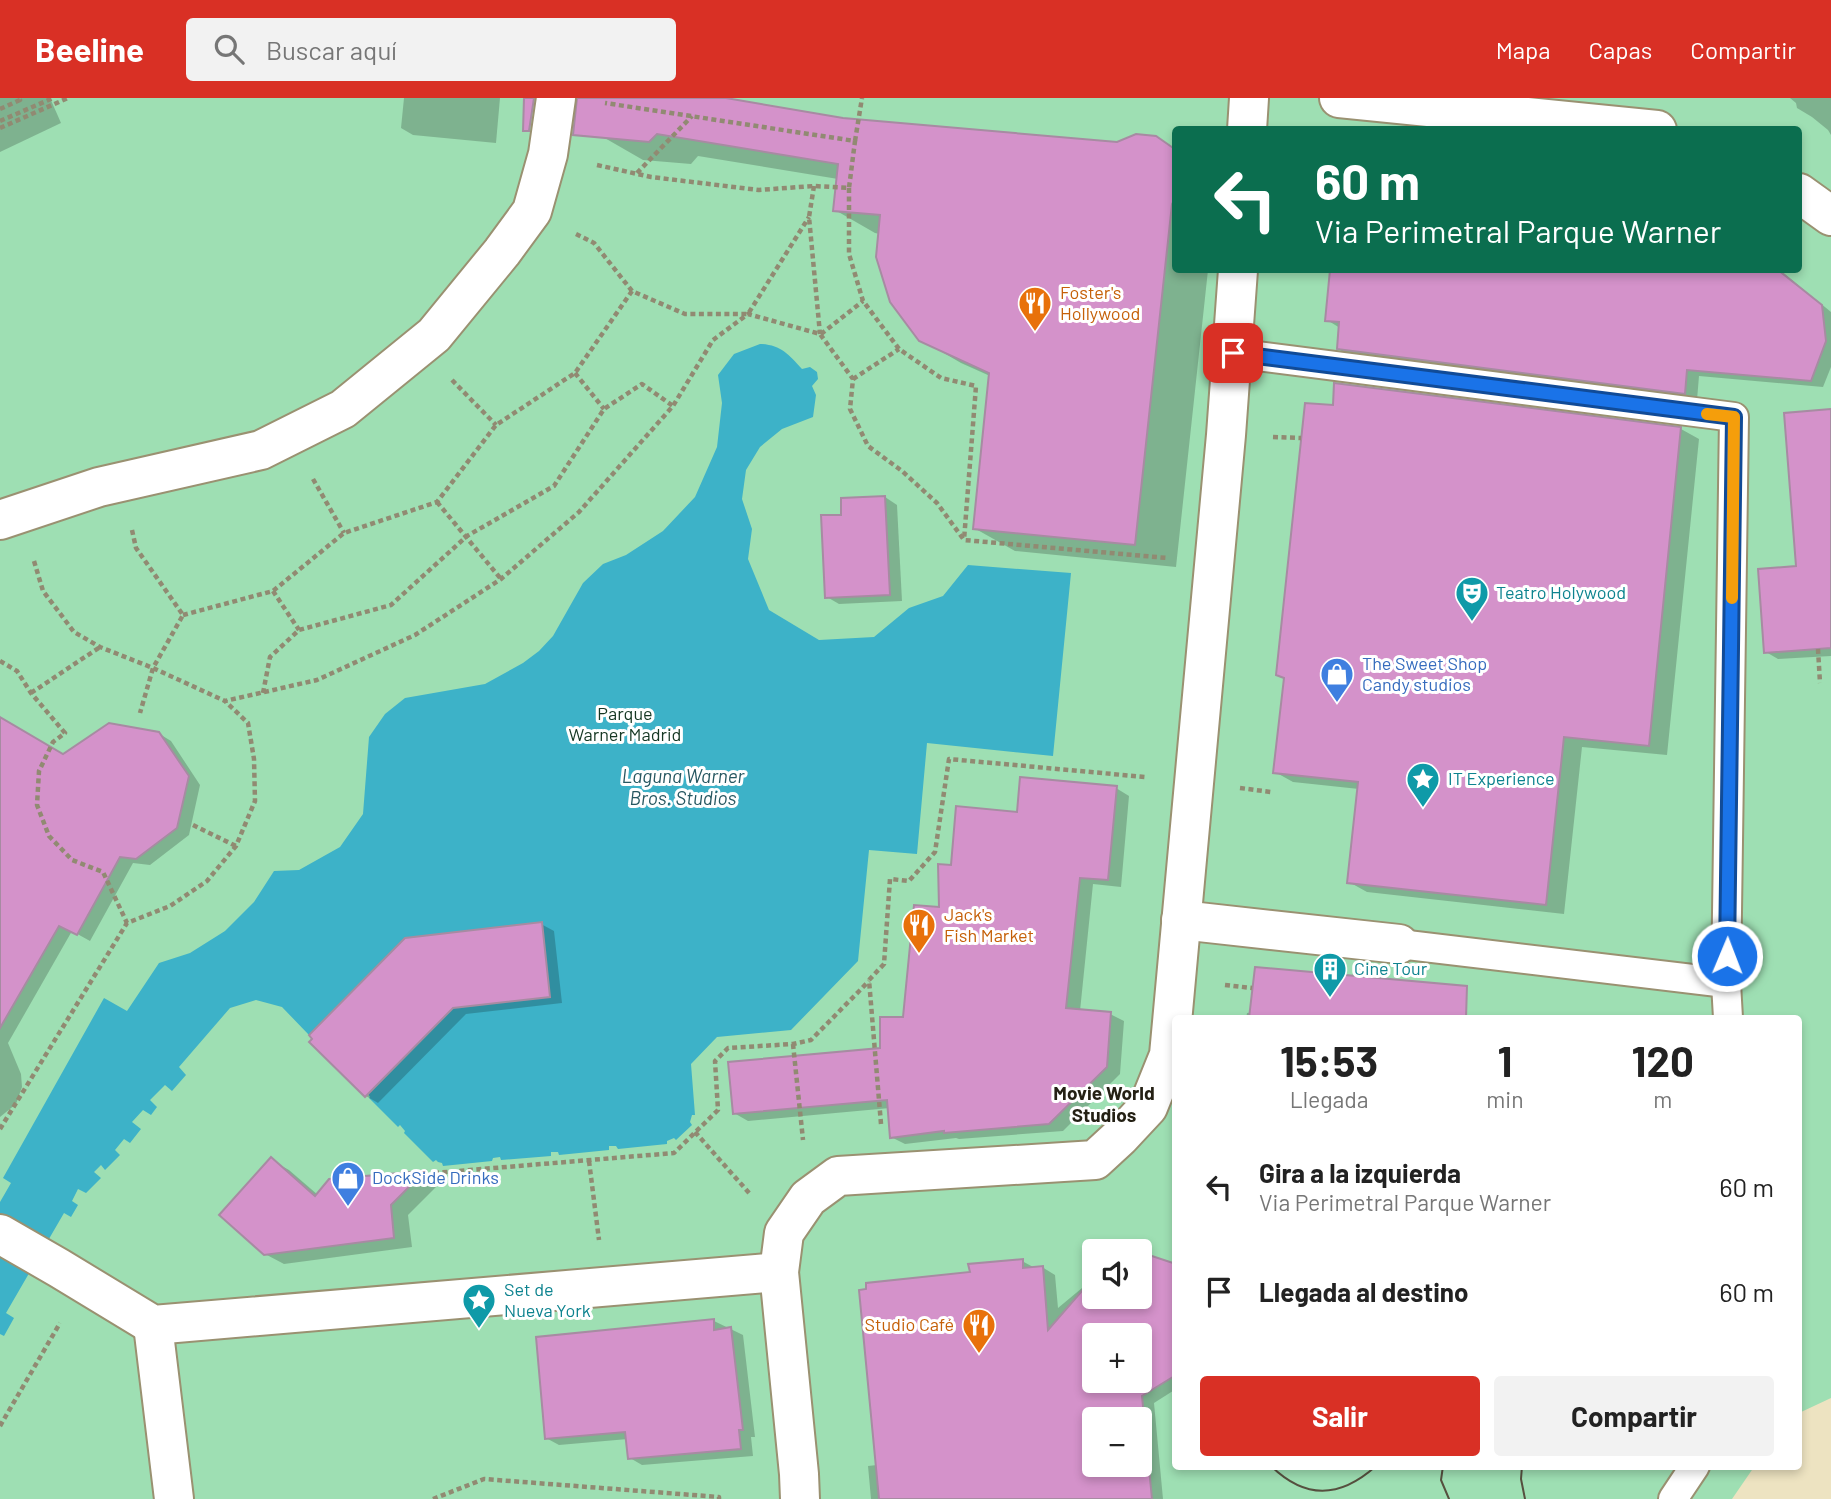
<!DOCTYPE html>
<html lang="es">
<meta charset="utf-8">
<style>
:root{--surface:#fff;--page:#f2f2f2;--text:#222;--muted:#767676;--accent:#d93025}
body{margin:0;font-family:Barlow,sans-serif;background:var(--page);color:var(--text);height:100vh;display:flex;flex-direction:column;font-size:26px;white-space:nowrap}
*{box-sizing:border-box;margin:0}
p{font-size:23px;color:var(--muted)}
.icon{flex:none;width:38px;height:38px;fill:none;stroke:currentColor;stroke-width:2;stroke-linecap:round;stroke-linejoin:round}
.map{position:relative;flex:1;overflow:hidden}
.panel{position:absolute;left:1172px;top:917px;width:630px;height:455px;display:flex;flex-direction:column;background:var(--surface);border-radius:7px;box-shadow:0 4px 10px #0003}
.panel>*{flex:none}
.hud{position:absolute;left:1172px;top:28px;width:630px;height:147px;border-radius:7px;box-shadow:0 4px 10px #0003;background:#0b6e4f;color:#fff;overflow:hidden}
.buttons{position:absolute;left:1082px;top:1141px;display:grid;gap:14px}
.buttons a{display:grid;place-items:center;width:70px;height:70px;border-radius:7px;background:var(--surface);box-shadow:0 4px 10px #0003;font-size:35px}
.pin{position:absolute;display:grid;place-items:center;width:60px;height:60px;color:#fff;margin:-30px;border-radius:14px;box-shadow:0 4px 10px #0006}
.me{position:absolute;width:77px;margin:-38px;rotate:1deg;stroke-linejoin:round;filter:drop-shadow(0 0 5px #0008)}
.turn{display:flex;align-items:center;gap:24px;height:147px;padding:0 28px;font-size:32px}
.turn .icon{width:91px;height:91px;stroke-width:2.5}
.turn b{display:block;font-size:49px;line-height:60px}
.eta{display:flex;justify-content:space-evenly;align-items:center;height:119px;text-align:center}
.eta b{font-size:42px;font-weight:700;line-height:49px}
.action{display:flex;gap:14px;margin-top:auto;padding:14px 28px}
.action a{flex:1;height:80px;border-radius:7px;background:var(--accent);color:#fff;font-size:28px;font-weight:700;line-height:80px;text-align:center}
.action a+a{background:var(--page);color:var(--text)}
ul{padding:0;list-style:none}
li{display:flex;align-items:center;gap:21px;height:105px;padding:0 28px}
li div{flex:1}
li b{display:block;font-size:26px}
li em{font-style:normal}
header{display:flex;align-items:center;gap:42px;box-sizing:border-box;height:98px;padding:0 35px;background:var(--accent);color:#fff}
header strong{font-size:33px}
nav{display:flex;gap:38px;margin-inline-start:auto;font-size:24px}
.search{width:490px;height:63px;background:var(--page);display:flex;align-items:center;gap:18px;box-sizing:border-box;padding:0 24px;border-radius:7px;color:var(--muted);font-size:26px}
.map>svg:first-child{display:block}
.green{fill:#9edfb3;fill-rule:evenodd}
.water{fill:#3db2c8}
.shadow{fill:#0003;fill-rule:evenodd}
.building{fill:#d492ca;stroke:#a78ba2;stroke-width:2;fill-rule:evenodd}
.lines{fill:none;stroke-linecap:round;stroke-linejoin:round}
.lane-casing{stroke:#9a9171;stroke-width:32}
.street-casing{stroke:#9a9171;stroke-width:42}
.path{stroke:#918a72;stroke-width:4.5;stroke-dasharray:5 3.5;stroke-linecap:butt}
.lane{stroke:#fff;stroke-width:28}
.street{stroke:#fff;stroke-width:38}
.tram{stroke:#56503f;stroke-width:2}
.route-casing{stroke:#114b97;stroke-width:18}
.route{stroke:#1a73e8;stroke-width:12}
.slow{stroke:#f59e0b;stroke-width:12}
.labels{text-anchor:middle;stroke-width:6;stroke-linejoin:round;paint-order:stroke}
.food-label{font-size:18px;fill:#c56008;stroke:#fff;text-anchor:start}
.culture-label{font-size:18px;fill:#0d838f;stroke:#fff;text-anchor:start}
.shop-label{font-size:18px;fill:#366cbe;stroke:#fff;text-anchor:start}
.park-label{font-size:18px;fill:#153723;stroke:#fff}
.water-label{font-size:19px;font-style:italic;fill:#265761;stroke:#fff}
.neighbourhood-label{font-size:19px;font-weight:bold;fill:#242014;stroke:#fff}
</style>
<header>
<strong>Beeline</strong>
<div class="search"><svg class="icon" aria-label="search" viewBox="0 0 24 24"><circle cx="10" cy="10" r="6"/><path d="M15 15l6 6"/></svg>Buscar aquí</div>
<nav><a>Mapa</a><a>Capas</a><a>Compartir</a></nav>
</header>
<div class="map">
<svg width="1831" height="1401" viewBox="0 0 1831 1401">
<rect width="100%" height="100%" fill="#ede3c1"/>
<!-- green -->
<path class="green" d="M 0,0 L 1831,0 L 1831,1300 L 1799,1315 L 1799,920 L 1176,920 L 1176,1368 L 1754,1369 L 1732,1401 L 0,1401 ZM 1176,32 L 1799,32 L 1799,172 L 1176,172 ZM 1094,1153 L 1139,1153 L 1139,1199 L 1094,1199 ZM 1094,1237 L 1139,1237 L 1139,1283 L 1094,1283 ZM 1094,1321 L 1139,1321 L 1139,1367 L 1094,1367 Z"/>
<!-- water -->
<path class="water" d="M 760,246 C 781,247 788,256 802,271 L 810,269 L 817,274 L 818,281 L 812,288 L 816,297 L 813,319 L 782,331 L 760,349 L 746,372 L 742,401 L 752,431 L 748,461 L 769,512 L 819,542 L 874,539 L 909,510 L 943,498 L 968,467 L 1071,475 L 1053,658 L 927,645 L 917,756 L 869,752 L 858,863 L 791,932 L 717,939 L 691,966 L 695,1017 L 692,1017 L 690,1024 L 692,1027 L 676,1042 L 674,1040 L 667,1043 L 667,1046 L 618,1051 L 616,1048 L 609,1048 L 609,1052 L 559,1057 L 558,1054 L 551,1054 L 551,1058 L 501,1062 L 500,1059 L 493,1060 L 492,1063 L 443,1068 L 442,1065 L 438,1064 L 436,1062 L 433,1064 L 404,1035 L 405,1033 L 400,1027 L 398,1029 L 369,1000 L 370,999 L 368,996 L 453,910 L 550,899 L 541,824 L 405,840 L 309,937 L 282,909 L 256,902 L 230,910 L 179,969 L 186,977 L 172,993 L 165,987 L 150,1002 L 157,1009 L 151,1017 L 143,1012 L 132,1024 L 141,1031 L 130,1045 L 124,1041 L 115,1052 L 120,1057 L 105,1072 L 101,1067 L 94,1074 L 101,1080 L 86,1095 L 78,1091 L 72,1103 L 78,1107 L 71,1119 L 64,1115 L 6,1215 L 14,1220 L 4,1238 L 0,1236 L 0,1104 L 11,1085 L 3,1080 L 104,900 L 127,913 L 159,865 L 190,855 L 225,833 L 254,804 L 274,773 L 299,772 L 340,749 L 363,716 L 369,639 L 385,616 L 405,600 L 485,586 L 523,565 L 539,553 L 553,538 L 583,485 L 603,466 L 626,457 L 663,433 L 695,399 L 717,349 L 722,305 L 718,277 L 734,256 Z"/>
<!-- shadow -->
<g class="shadow">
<polygon points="0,0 50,0 61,25 0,54"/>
<polygon points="404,0 500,0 496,45 413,37 401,30"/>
<polygon points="609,0 716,0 843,22 1118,46 1156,40 1176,51 1176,172 1208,172 1176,469 1015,453 974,430 990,278 961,265 920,241 880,136 875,135 835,112 838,81 698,58 691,66 643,62 603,39"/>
<polygon points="1790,0 1831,0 1831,37 1828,32 1812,19 1797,10 1796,5"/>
<polygon points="1332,172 1780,172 1831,214 1831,269 1823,289 1699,278 1697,302 1351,258 1338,251 1340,230 1327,222"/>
<polygon points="1831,312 1831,558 1778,561 1766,554 1798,470"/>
<polygon points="1681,331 1699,341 1667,657 1582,649 1564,816 1367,794 1349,784 1359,691 1293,684 1275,674"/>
<polygon points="885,399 897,407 902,503 839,506 827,499 843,419"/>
<polygon points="0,621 63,658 158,635 171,643 200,687 189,737 150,767 133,765 90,843 72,833 8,945 21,976 22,989 16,1006 0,1019"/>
<polygon points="1116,690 1129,698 1121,789 1093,786 1080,913 1110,916 1124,923 1120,976 1063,1033 959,1041 956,1040 905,1046 891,1039 890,1010 748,1023 734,1015 882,952 905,921 941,810 953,769 1019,716"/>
<polygon points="541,826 554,833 562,905 466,916 378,1005 366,998 312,944"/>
<polygon points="1421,892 1419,920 1246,920 1247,915"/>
<polygon points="271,1062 289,1072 318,1097 330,1083 424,1074 441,1084 408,1117 412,1149 284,1166 265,1156"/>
<path d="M 1022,1163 L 1035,1170 L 1042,1169 L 1055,1177 L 1058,1210 L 1094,1180 L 1094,1199 L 1139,1199 L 1176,1169 L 1176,1291 L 1154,1305 L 1163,1401 L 871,1401 L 868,1368 L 877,1367 L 972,1175 ZM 1094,1237 L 1139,1237 L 1139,1283 L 1094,1283 ZM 1094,1321 L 1139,1321 L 1139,1367 L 1094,1367 Z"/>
<polygon points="714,1223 743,1237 755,1339 751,1339 753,1358 642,1367 630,1360 628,1341 559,1347 546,1340"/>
</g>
<!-- building -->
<g class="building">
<polygon points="524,0 534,0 529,33 523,33"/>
<polygon points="577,0 726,0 843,20 1117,44 1136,36 1156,38 1176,52 1176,99 1172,106 1135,447 973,431 989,275 919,243 890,204 876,159 880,117 833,113 838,66 657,36 649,44 573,37"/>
<polygon points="1330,172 1778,172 1822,207 1826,243 1811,283 1687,272 1685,296 1337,251 1339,224 1325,223"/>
<polygon points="1334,285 1681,329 1649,648 1564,639 1546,807 1347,785 1358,684 1273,675 1284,580 1276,577 1305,305 1333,307"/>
<polygon points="1831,311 1831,550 1764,555 1758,471 1796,468 1784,315"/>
<polygon points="885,398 890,497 825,500 821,417 841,417 841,400"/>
<polygon points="0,619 63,656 109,625 159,634 189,678 177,730 136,761 120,759 77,837 59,828 0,930"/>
<polygon points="1020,679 1117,688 1108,782 1080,780 1066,910 1111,914 1107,969 1049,1026 944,1035 944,1033 890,1040 887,1002 733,1016 728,964 880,950 880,919 903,919 914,807 939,809 938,766 951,767 956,708 1017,714"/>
<polygon points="542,824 550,899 453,910 365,999 309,944 312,941 309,937 405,840"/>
<polygon points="1255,869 1467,888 1466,920 1249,920"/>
<polygon points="271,1059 315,1098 329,1081 425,1073 391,1107 394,1140 264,1157 219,1117"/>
<path d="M 1139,1158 L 1152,1158 L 1176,1166 L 1176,1277 L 1142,1298 L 1152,1401 L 879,1401 L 859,1192 L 866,1191 L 866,1185 L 970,1174 L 968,1166 L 1023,1161 L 1023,1170 L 1043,1168 L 1048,1232 L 1094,1179 L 1094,1199 L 1139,1199 ZM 1094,1237 L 1139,1237 L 1139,1283 L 1094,1283 ZM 1094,1321 L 1139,1321 L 1139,1367 L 1094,1367 Z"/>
<polygon points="714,1221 714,1232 731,1229 743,1332 739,1332 741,1351 628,1361 625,1334 545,1341 536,1239"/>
</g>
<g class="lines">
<defs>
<g id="lane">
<polyline points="1233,255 1734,319 1726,885 1728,920"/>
<polyline points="1399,846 1726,885"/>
<polyline points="1673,1401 1695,1368"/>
</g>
<g id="street">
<polyline points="1339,0 1657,32"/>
<polyline points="1247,32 1249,0"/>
<polyline points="1799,95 1831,118"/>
<polyline points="0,422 99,389 261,352 343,311 434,237 502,154 532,113 548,56 556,0"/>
<polyline points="1181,822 1399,846"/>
<polyline points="0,1136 59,1170 153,1227 779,1174"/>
<polyline points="153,1227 174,1401"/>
<polyline points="800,1401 799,1376 779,1174 784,1135 808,1100 838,1078 1095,1062 1120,1039 1148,1009 1169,957 1226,337 1238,172"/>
</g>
</defs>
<!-- lane casing -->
<use href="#lane" class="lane-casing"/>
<!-- street casing -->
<use href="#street" class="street-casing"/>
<!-- path -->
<g class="path">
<polyline points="0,11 20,2 18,0"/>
<polyline points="0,23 53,0"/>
<polyline points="0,30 68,0"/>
<polyline points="855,43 862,0"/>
<polyline points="597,67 651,79 759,92 814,88 849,90 855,43 605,5"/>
<polyline points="637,75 692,18"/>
<polyline points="814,88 809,119 820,236"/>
<polyline points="849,90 849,156 863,203 899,251 941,280 976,288 964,442"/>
<polyline points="576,136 594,145 632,193 685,216 748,216 809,119"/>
<polyline points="821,236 863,203"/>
<polyline points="575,275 604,311"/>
<polyline points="853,281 899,251"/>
<polyline points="452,282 496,327"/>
<polyline points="1273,339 1301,340"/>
<polyline points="313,381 344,435"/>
<polyline points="437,404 501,481"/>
<polyline points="132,432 136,450 183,517 153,570 140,615"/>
<polyline points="34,463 43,493 74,534 100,549 153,570 225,603 317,582 415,537 501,481 579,414 673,308 713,242 748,216 820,236 853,281 850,311 868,348 902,373 937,405 964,442 1167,460"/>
<polyline points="273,493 299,532"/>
<polyline points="183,517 273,493 344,435 437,404 496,327 575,275 632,193"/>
<polyline points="1818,551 1820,585"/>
<polyline points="0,563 17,573 31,595 65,635 53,644 39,673 37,707 49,738 72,762 103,774 127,825"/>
<polyline points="31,595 100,549"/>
<polyline points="263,595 270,559 299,532 391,507 467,438 554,388 604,311 642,286 673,308"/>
<polyline points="1240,690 1271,694"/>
<polyline points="193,727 236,748"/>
<polyline points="1225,887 1252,890"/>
<polyline points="793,946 803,1042"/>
<polyline points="881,1026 869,882 884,866 890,781 909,783 935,754 949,661 1145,679"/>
<polyline points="0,1031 127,825 170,808 207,783 236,748 255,703 254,661 248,625 225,603"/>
<polyline points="695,1034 750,1096"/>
<polyline points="589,1063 599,1142"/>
<polyline points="434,1075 674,1055 718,1012 715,963 728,950 793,946 811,942 869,883"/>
<polyline points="0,1328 60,1225"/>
<polyline points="433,1401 484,1381 719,1399 719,1401"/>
</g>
<!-- lane -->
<use href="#lane" class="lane"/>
<!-- street -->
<use href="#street" class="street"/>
<!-- tram -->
<g class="tram">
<path d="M 1271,1368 C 1305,1401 1339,1401 1376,1368"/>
<polyline points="1443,1368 1441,1382 1449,1401"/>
<polyline points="1522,1368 1521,1381 1525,1401"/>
</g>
</g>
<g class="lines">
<defs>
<polyline id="route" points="1233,255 1734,319 1727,858"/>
</defs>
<!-- route casing -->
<use href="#route" class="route-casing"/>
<!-- route -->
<use href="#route" class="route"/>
<!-- slow -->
<polyline class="slow" points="1707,316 1734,319 1732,500"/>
</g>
<!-- icons -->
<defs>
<symbol id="restaurant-pin" viewBox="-11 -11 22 30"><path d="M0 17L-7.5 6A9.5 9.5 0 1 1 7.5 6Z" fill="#e8710a" stroke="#fff"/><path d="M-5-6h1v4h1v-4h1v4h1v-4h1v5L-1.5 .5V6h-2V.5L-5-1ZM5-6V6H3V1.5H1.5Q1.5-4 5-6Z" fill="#fff"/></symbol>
<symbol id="theatre-pin" viewBox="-11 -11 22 30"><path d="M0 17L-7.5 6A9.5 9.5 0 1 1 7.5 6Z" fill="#0f9aa8" stroke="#fff"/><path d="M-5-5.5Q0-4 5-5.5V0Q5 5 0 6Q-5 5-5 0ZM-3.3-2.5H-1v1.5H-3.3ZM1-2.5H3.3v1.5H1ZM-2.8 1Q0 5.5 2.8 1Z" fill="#fff"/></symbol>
<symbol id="shop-pin" viewBox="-11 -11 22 30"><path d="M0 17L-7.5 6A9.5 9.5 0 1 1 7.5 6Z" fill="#3f7fe0" stroke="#fff"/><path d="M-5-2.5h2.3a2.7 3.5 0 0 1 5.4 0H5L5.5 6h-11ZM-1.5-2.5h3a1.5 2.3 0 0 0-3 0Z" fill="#fff"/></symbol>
<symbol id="sight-pin" viewBox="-11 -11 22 30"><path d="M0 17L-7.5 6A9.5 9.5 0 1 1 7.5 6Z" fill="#0f9aa8" stroke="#fff"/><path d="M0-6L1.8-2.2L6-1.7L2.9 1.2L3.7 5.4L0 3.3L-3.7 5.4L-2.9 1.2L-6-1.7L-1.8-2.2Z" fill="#fff"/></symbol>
<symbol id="building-pin" viewBox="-11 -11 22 30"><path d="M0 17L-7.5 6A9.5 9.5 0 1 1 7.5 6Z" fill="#0f9aa8" stroke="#fff"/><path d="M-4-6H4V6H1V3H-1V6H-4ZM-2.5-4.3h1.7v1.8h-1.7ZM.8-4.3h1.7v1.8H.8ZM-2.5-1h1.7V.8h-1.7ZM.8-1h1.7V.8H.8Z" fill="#fff"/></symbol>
</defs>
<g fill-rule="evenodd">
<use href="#restaurant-pin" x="1016" y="186" width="38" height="52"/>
<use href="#theatre-pin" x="1453" y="476" width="38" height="52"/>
<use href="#shop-pin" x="1318" y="557" width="38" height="52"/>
<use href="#sight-pin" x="1404" y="662" width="38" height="52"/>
<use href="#restaurant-pin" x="900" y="808" width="38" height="52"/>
<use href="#building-pin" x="1311" y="852" width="38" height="52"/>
<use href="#shop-pin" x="329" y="1061" width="38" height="52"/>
<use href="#sight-pin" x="460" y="1183" width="38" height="52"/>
<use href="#restaurant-pin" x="960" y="1208" width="38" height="52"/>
</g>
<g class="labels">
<!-- food labels -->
<g class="food-label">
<text x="1060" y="201">Foster's<tspan x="1060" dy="21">Hollywood</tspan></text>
<text x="944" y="823">Jack's<tspan x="944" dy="21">Fish Market</tspan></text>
<text x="954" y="1233" text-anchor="end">Studio Café</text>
</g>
<!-- culture labels -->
<g class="culture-label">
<text x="1496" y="501">Teatro Holywood</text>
<text x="1448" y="687">IT Experience</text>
<text x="1354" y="877">Cine Tour</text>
<text x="504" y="1198">Set de<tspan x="504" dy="21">Nueva York</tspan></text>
</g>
<!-- shop labels -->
<g class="shop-label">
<text x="1362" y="572">The Sweet Shop<tspan x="1362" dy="21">Candy studios</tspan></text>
<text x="372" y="1086">DockSide Drinks</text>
</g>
<!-- park labels -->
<g class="park-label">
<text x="625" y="622">Parque<tspan x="625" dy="21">Warner Madrid</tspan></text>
</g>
<!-- water labels -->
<g class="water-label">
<text x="683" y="685">Laguna Warner<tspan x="683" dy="22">Bros. Studios</tspan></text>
</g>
<!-- neighbourhood labels -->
<g class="neighbourhood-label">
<text x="1104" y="1002">Movie World<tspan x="1104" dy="22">Studios</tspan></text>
</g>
</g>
</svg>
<div class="buttons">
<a><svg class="icon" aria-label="sound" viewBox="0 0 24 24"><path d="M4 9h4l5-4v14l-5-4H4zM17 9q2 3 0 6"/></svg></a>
<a>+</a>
<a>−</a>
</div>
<div class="pin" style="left:1233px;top:255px;background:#d93025"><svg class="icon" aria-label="arrive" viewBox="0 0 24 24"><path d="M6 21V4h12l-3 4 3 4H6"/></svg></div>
<svg class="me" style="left:1727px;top:858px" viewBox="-20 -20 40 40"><circle r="17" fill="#1a73e8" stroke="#fff" stroke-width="3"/><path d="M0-11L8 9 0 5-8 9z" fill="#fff"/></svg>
<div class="hud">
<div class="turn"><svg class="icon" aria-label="left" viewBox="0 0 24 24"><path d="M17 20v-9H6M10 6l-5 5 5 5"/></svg><div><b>60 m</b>Via Perimetral Parque Warner</div></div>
</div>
<section class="panel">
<div class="eta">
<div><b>15:53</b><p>Llegada</p></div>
<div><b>1</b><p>min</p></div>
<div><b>120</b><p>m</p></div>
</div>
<ul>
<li><svg class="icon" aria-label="left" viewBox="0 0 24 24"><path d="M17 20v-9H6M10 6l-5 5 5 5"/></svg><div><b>Gira a la izquierda</b><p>Via Perimetral Parque Warner</p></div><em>60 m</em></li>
<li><svg class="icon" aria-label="arrive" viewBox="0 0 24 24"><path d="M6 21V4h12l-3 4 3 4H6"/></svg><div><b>Llegada al destino</b></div><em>60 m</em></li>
</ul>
<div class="action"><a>Salir</a><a>Compartir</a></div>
</section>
</div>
